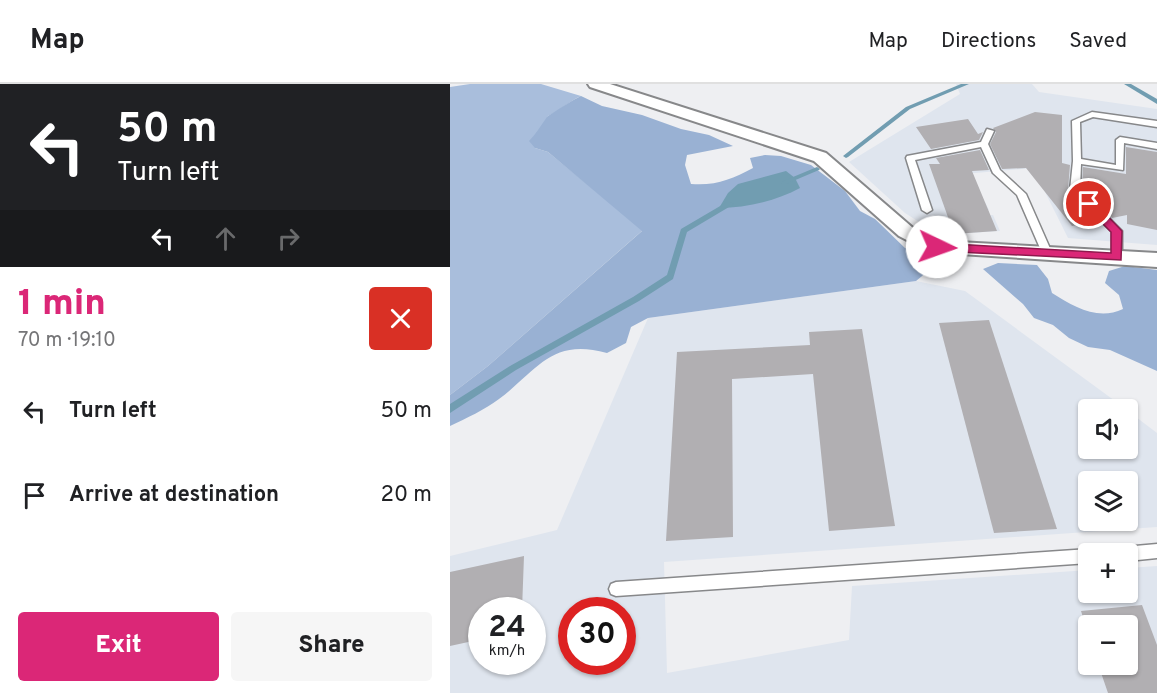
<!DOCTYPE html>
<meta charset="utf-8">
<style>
:root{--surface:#fff;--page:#f6f6f6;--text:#202124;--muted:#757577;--line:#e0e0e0;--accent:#db2777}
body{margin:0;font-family:Overpass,sans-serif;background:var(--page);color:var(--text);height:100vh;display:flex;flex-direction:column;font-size:22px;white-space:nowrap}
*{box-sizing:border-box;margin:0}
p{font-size:20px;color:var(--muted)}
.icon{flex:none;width:33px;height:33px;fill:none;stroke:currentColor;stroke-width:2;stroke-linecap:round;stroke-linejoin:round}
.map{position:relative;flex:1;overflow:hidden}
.details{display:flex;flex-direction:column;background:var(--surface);width:450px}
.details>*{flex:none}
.banner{background:#202124;color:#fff;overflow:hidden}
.fabs{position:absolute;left:628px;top:315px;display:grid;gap:12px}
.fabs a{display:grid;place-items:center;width:60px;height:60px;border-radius:6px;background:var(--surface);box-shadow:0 2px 4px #0004;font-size:30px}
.speed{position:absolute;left:18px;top:513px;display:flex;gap:12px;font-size:30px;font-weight:700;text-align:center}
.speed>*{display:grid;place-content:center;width:78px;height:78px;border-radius:50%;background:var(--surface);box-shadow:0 2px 4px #0004;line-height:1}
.speed small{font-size:15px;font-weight:400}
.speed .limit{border:9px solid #d22;background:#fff;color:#111}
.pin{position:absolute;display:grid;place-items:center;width:51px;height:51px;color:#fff;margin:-26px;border:3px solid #fff;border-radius:50%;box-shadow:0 2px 6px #0007}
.me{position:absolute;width:66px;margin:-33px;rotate:93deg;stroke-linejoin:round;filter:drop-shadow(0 0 4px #0008)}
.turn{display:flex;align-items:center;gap:21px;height:126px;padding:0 18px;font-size:27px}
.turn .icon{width:78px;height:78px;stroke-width:2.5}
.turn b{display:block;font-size:42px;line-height:51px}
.lanes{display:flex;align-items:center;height:57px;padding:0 18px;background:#0003;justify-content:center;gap:30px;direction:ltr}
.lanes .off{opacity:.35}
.round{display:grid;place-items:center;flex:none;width:63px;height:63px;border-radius:6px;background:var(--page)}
.overview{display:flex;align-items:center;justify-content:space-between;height:102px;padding:0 18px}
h1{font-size:36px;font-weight:800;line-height:45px;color:var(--accent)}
.button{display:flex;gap:12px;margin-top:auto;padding:12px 18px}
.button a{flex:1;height:69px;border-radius:6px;background:var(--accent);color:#fff;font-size:24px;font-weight:800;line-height:69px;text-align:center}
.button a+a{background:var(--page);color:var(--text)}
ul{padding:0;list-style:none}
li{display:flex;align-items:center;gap:18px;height:84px;padding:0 18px}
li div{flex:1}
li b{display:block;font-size:22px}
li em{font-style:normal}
header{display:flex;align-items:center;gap:36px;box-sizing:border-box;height:84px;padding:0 30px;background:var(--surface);border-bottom:2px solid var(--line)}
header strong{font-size:28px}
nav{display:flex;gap:33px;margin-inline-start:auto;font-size:21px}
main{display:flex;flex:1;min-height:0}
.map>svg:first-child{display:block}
.built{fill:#dfe5ee;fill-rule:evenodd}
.green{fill:#a9bedc}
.forest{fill:#99b1d3}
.water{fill:#719db1}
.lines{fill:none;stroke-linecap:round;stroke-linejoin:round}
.stream{fill:#719db1;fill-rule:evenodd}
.building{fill:#b1afb2}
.lane-casing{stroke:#87888a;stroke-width:3}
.street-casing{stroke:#87888a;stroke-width:4}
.lane{fill:#fff;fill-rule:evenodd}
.street{fill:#fff;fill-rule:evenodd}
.route{fill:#db2777;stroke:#8e194d;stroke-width:1.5}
</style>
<header>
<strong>Map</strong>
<nav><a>Map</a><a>Directions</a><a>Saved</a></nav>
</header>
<main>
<section class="details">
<div class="banner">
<div class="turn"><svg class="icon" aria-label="left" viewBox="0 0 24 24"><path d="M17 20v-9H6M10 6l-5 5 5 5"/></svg><div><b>50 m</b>Turn left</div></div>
<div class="lanes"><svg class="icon" aria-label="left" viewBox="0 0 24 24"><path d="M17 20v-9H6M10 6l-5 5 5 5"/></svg><svg class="icon off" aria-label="ahead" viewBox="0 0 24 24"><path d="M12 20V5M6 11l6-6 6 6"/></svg><svg class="icon off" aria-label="right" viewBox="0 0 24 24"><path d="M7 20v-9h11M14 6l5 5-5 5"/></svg></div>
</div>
<div class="overview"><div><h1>1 min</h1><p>70 m · 19:10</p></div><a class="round" style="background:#d93025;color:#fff"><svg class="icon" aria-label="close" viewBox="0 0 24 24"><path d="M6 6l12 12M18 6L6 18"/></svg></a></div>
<ul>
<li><svg class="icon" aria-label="left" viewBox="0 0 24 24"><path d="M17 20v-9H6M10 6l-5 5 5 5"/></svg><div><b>Turn left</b></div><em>50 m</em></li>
<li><svg class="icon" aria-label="arrive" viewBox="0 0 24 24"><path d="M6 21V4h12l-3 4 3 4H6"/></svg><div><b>Arrive at destination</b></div><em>20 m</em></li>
</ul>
<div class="button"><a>Exit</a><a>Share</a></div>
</section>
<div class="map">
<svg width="707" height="609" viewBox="0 0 707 609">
<rect width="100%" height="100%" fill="#eeeff2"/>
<!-- built -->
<g class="built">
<polygon points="506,0 582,0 589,8 707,25 707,161 618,154 583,84 514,90 525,118 535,118 539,126 530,127 531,132 543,131 550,147 504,150 500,138 469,138 455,129 399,78 510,10"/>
<path d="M 466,197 L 515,207 L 676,325 L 639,326 L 639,364 L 678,364 L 678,327 L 707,349 L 707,443 L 214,478 L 217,589 L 399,556 L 402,502 L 639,486 L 639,508 L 678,508 L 678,484 L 707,482 L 707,609 L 0,609 L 0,472 L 107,446 L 198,234 ZM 639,398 L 678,398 L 678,436 L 639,436 ZM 32,526 L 82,526 L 82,578 L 32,578 ZM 122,526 L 172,526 L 172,578 L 122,578 ZM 639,542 L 678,542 L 678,580 L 639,580 Z"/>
</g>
<!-- green -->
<path class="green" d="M 20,0 L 91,0 L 131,12 C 118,18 111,26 98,32 L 85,64 L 98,68 L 193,146 L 38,282 L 0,311 L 0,3 Z"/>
<!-- forest -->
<g class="forest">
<path d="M 131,12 L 152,22 L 192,31 L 231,45 L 259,51 L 283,62 L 237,71 L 235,81 L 241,100 C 266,102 282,95 303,84 L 300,74 L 315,71 L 331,72 L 361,81 L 395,107 L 410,127 L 425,135 L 455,164 L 473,171 L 483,183 L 466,197 L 198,234 L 181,243 L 176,259 L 157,269 C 101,254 89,285 49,315 C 34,326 17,334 0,342 L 0,311 L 38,282 L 192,147 L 98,68 L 85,64 L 79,57 C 86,50 91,41 97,33 C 99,31 126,14 131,12 Z"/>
<path d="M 548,179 L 587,181 L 598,195 L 602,209 C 624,223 648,237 673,225 L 669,211 L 655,199 L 659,187 L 675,182 L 707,186 L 707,287 L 660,266 L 638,263 L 619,254 L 603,241 L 584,234 L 573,220 L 533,185 Z"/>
</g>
<!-- water -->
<path class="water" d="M 336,87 L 345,94 L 350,104 C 326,117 296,124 269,124 L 278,109 L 288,100 Z"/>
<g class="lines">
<!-- stream -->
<g class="stream">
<polygon points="511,0 519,0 460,25 398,73 396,74 393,72 456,23"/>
<polygon points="674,0 681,0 707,15 707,20"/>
<polygon points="367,83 370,85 369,86 336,100 332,100 331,98"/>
<polygon points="277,118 280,118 284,120 237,148 223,195 189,217 66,286 0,329 0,320 60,282 183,213 217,191 231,145"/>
</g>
</g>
<!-- building -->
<g class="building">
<polygon points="585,28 612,31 612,79 620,81 618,106 648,137 622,142 576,84 552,85 540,60 546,48 543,44"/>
<polygon points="518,35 528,50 533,48 529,56 481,65 466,43"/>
<polygon points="676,63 707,68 707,146 677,140 677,131 662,134 632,104 633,83 676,90"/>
<polygon points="530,66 539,86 522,87 547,147 504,150 479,80 490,80 486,74"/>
<polygon points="539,236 607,445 544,449 489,239"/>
<polygon points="412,245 445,442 379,447 363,290 282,295 283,453 216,457 227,268 360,261 359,248"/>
<polygon points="74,472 72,526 32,526 32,555 0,562 0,488"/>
<polygon points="692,521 707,561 707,609 658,609 648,580 678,580 678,542 639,542 639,552 631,527"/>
</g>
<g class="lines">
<defs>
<g id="lane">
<polygon points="642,28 707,37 707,43 643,33 630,38 631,75 666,81 666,56 670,53 707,59 707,65 674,59 673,86 631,80 630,105 672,147 672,174 667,178 662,174 662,148 620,106 623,77 622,37"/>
<polygon points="537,45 544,47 538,60 550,86 576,110 602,169 601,171 593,171 567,111 543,89 531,63 465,76 482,126 477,129 472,126 456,74 457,72 531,58"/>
<polygon points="707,460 707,474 678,477 678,470 667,470 669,465 674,463"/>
<polygon points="639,465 645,470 639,470 639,479 166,512 161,510 159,505 161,500 166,498"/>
</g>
<polygon id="street" points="138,0 160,0 376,69 463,144 490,157 707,169 707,183 480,168 449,152 364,77 140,3"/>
</defs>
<!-- lane casing -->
<use href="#lane" class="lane-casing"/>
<!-- street casing -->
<use href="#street" class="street-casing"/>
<!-- lane -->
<use href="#lane" class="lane"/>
<!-- street -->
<use href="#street" class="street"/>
</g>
<!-- route -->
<polygon class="route" points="635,117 643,117 672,147 671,176 487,167 481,163 487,159 661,169 661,148 635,122"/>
</svg>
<div class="fabs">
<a><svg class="icon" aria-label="sound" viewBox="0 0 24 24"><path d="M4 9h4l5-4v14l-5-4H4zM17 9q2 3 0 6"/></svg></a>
<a><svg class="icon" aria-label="layers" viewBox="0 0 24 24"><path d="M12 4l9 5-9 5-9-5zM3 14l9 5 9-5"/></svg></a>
<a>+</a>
<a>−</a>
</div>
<div class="speed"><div>24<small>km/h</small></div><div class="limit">30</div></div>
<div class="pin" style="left:639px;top:120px;background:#d93025"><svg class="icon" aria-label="arrive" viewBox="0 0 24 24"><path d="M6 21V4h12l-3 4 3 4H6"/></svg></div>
<svg class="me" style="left:487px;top:163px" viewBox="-20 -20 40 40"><circle r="19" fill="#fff"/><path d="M0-13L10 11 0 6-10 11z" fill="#db2777"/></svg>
</div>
</main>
